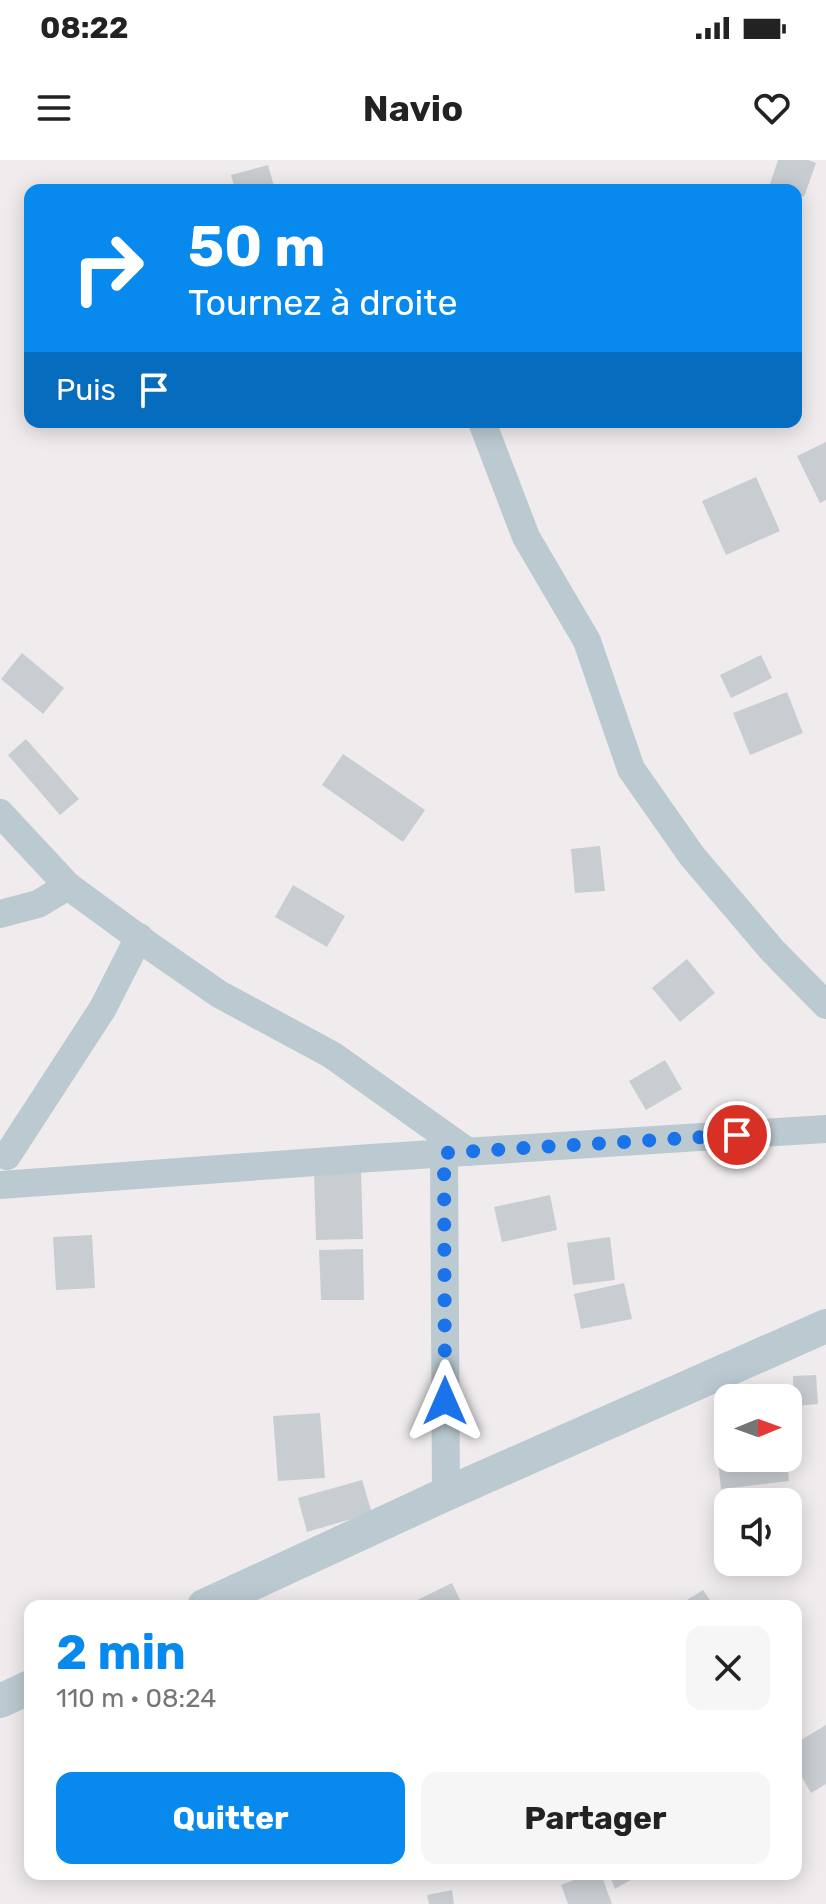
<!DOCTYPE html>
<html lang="fr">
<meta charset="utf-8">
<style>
:root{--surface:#fff;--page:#f6f6f6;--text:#222;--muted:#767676;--accent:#0889ee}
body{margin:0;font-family:Rubik,sans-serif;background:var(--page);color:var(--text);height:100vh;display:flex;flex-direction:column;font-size:30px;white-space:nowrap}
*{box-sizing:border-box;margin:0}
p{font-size:26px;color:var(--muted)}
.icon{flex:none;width:44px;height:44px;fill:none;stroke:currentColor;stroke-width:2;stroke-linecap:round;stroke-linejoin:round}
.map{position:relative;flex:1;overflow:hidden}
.side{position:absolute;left:24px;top:1440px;width:778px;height:280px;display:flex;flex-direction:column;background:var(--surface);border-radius:16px;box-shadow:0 4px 20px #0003}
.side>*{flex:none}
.hud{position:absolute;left:24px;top:24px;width:778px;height:244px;border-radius:16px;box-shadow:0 4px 20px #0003;background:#0889ee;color:#fff;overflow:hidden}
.needle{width:52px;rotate:89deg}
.tools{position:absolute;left:714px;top:1224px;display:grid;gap:16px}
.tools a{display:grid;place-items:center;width:88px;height:88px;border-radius:16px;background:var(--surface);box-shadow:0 4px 20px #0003;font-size:40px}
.pin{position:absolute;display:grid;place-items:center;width:68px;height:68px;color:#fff;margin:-34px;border:4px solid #fff;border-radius:50%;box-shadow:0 2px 8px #0007}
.me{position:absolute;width:88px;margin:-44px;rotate:0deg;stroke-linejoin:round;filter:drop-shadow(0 0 6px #0008)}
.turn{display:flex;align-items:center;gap:28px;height:168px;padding:0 32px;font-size:36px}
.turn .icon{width:104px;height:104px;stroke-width:2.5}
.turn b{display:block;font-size:56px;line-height:68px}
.then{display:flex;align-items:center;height:76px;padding:0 32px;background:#0003;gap:16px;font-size:30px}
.round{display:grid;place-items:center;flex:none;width:84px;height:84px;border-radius:16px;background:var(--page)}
.summary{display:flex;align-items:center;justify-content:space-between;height:136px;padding:0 32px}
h1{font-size:48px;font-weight:700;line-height:60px;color:var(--accent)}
.primary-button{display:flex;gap:16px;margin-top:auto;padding:16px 32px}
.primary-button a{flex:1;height:92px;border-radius:16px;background:var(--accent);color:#fff;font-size:32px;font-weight:700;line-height:92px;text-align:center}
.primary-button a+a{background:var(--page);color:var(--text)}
.status{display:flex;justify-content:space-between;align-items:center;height:56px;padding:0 40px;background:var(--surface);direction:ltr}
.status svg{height:22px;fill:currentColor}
header{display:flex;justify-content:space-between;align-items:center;height:104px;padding:0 32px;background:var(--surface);font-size:36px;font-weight:700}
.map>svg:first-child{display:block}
.building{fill:#c8cdd2}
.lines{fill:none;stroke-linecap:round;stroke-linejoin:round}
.minor{stroke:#bbcad1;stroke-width:28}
.tertiary{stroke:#bbcad1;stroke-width:34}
.route{stroke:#1a73e8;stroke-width:14;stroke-dasharray:0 25.2}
</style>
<div class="status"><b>08:22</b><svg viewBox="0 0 49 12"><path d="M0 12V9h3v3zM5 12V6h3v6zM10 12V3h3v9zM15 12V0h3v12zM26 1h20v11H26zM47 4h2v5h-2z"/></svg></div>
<header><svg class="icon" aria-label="menu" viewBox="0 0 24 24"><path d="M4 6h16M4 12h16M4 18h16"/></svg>Navio<svg class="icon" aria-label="heart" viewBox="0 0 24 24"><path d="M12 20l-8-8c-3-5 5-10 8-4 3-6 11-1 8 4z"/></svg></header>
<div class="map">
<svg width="826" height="1744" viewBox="0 0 826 1744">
<rect width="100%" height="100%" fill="#f0eced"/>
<!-- building -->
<g class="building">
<polygon points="778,0 808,0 816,3 804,37 796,33 796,30 787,30 770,24"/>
<polygon points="268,5 275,30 235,30 231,15"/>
<polygon points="826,282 826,340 820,343 797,296"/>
<polygon points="756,317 780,371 726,395 702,341"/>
<polygon points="22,493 64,528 43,554 1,519"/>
<polygon points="761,495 772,518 731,538 720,515"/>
<polygon points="787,532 803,573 750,595 733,553"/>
<polygon points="26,579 79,639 60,655 8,595"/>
<polygon points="343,594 425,650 403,682 322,625"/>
<polygon points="600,686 605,731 575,733 571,689"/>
<polygon points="293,725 345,756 327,787 275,757"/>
<polygon points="687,799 715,833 680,862 652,828"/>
<polygon points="665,900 682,929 646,950 629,921"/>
<polygon points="361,1009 363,1079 316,1080 314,1011"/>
<polygon points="550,1035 557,1070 502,1082 494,1047"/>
<polygon points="92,1075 95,1128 56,1130 53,1077"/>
<polygon points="610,1077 615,1120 573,1125 567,1083"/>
<polygon points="363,1089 364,1140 321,1140 319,1090"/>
<polygon points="624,1123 632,1159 581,1169 574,1134"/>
<polygon points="816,1215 818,1244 794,1246 793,1216"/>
<polygon points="320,1253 325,1318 278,1321 273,1256"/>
<polygon points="728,1264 728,1298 787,1298 789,1321 721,1329 714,1266"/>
<polygon points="362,1320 372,1353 307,1372 298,1338"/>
<polygon points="452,1423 463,1446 413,1446 411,1443"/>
<polygon points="703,1430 714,1446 677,1446"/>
<polygon points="826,1565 826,1624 811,1633 796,1607 796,1583"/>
<polygon points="589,1714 601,1714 612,1744 568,1744 561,1725"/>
<polygon points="609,1714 641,1714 615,1729"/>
<polygon points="452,1730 454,1744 429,1744 427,1735"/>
</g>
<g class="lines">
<!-- minor -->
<g class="minor">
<polyline points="482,262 526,377 587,481 631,609 692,696 772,790 826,845"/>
<polyline points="0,653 68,726 154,789 219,834 332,895 468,992"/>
<polyline points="0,754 38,744 68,726"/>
<polyline points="444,993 446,1334"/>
<polyline points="7,996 103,848 139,777"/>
<polyline points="0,1025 371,998 826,969"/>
</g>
<!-- tertiary -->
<g class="tertiary">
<polyline points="204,1446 446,1334 826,1166"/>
<polyline points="0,1541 30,1527"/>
</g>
</g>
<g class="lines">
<!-- route -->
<polyline class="route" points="445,1241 444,993 737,975"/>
</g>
</svg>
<div class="tools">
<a><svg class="needle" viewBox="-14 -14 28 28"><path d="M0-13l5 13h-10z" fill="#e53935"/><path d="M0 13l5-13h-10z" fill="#767676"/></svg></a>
<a><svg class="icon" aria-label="sound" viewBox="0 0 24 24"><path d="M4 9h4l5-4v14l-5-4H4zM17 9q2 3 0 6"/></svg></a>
</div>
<div class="pin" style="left:737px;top:975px;background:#d93025"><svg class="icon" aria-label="arrive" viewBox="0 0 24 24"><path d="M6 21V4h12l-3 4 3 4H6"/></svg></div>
<svg class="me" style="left:445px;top:1241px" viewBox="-20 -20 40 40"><path d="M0-17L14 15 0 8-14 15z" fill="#1a73e8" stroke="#fff" stroke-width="4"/></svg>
<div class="hud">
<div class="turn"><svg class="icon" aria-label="right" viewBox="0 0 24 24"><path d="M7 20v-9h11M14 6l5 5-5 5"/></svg><div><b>50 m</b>Tournez à droite</div></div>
<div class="then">Puis<svg class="icon" aria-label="arrive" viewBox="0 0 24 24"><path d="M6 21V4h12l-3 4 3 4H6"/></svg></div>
</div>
<section class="side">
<div class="summary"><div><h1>2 min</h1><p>110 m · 08:24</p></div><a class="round"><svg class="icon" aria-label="close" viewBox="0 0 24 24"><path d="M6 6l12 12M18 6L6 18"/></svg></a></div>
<div class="primary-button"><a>Quitter</a><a>Partager</a></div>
</section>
</div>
